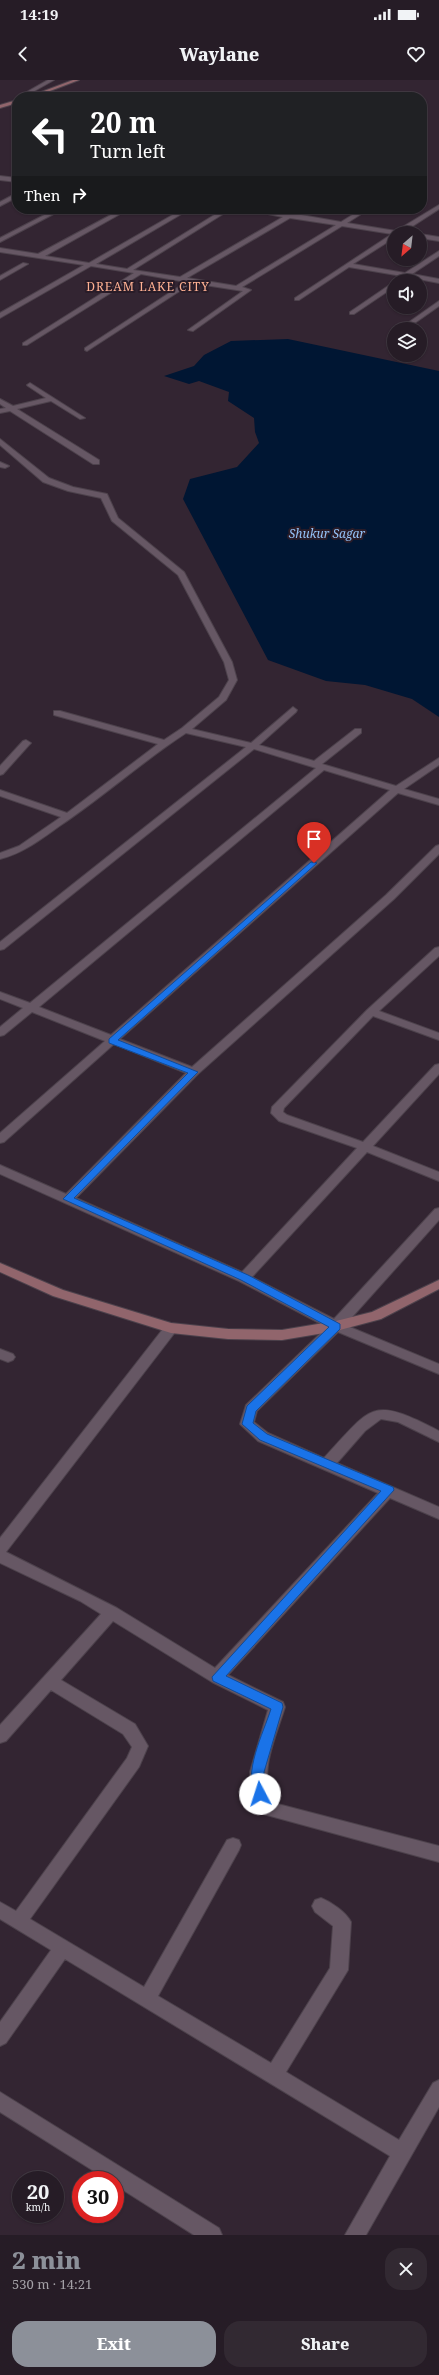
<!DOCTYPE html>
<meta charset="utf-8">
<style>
:root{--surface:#261c26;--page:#322932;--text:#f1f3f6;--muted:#a4a1a7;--line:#423a43;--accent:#8c9099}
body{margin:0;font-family:"Noto Serif",serif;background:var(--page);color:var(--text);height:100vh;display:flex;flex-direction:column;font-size:15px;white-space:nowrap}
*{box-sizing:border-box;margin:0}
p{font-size:13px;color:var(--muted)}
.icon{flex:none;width:22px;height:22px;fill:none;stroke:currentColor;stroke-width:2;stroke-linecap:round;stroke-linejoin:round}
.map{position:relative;height:2155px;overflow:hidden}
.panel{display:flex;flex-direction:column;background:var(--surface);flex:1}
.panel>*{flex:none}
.guide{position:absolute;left:12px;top:12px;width:415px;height:122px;border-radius:16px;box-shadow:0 1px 3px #0004,0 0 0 1px var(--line);background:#202124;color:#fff;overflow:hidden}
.needle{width:26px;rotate:208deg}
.buttons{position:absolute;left:387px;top:146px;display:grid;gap:8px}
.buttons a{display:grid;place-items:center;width:40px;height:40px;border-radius:50%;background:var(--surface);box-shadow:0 1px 3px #0004,0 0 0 1px var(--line);font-size:20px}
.speed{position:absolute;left:12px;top:2091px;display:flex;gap:8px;font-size:20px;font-weight:700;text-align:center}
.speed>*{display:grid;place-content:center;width:52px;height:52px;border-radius:50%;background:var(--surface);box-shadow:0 1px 3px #0004,0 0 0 1px var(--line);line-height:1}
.speed small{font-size:10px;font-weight:400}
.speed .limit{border:6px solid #d22;background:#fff;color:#111}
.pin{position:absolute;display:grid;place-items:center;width:34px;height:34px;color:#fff;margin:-41px -17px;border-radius:50% 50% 50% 0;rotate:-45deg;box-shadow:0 0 4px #0007}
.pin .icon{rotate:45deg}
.me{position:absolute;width:44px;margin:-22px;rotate:355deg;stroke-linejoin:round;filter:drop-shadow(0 0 3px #0008)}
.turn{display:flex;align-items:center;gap:14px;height:84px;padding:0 12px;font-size:18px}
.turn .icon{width:52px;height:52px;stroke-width:2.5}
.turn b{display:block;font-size:28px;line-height:34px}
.then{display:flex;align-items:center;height:38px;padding:0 12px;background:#0003;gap:8px;font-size:15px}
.round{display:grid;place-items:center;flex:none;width:42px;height:42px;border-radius:16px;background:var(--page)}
.headline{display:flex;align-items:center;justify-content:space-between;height:68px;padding:0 12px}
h1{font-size:24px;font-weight:800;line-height:30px;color:var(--accent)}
.cta{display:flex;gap:8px;margin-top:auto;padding:8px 12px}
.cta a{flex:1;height:46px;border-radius:16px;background:var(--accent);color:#fff;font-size:16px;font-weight:800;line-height:46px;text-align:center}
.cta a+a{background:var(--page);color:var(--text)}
.status{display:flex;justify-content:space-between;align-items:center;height:28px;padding:0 20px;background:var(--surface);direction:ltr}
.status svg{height:11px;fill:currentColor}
header{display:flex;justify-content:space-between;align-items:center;height:52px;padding:0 12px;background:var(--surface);font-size:18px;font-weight:800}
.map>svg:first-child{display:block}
.water{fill:#001633}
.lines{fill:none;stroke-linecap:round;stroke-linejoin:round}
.street-casing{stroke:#4d424c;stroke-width:2}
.secondary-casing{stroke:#4d424c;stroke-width:2}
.street{fill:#665764;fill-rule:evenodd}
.secondary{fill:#91656c;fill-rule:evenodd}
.route{fill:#1a73e8;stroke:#114b97}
.labels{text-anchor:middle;stroke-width:4;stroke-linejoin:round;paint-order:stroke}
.far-neighbourhood-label{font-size:12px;letter-spacing:1px;fill:#ffb193;stroke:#291c28}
.far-water-label{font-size:12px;font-style:italic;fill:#94c2f8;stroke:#291c28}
</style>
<div class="status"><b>14:19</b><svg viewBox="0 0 49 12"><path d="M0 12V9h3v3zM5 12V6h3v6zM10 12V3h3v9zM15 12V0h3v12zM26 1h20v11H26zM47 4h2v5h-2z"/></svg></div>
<header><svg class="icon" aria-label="back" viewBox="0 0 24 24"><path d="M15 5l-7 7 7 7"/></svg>Waylane<svg class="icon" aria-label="heart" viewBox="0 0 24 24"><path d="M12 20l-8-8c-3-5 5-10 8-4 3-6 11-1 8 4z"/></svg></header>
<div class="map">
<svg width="439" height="2155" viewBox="0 0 439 2155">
<rect width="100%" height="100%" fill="#332532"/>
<!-- water -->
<polygon class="water" points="288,259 439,291 439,637 412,619 365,605 326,601 268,580 183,419 190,399 237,387 259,363 255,352 254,338 228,321 229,312 199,301 189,304 164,296 194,286 204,275 231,261"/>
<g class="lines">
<defs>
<g id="street">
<polygon points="48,0 54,0 29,14 25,13"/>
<polygon points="0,96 17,98 17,102 0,100"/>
<polygon points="17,113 17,117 0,126 0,122"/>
<path d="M 439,125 L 439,129 L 402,153 L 394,153 L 394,158 L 353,184 L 405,193 L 439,171 L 439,176 L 412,194 L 439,199 L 439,203 L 408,197 L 404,199 L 402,196 L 349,187 L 299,220 L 295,220 L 295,218 L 392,154 L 342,146 L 242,207 L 251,210 L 193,251 L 188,250 L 243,211 L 192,203 L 87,271 L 85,270 L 85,268 L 186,202 L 141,194 L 27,265 L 23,265 L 23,263 L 134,193 L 91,186 L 0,238 L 0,233 L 84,185 L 0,172 L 0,168 L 38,174 L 122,129 L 129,129 L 45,176 L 89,183 L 183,129 L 190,129 L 96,184 L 127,189 L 224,129 L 231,129 L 133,190 L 180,197 L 283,137 L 243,129 L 290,133 L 341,142 L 362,129 L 369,129 L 347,143 L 396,151 ZM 290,138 L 336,145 L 236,206 L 187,198 Z"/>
<polygon points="56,129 63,129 0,162 0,158"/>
<polygon points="420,154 439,157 439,161 420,158"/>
<polygon points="23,183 28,184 0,200 0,196"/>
<polygon points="394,202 394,207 354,234 350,234 350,232"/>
<polygon points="439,221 439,226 409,247 405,247 405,245"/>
<polygon points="30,303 85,338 80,339 51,321 17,329 99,380 99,384 93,384 10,331 0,333 0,329 6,328 0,324 0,319 13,326 46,318 28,306 27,305"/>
<path d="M 0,359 L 49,398 L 73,407 L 107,414 L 118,438 L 184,492 L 232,582 L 237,600 L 226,620 L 192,649 L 251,663 L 293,627 L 297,630 L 296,632 L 259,665 L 314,681 L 355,649 L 361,649 L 361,653 L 322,684 L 396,706 L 439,678 L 439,685 L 404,709 L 439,719 L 439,725 L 398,713 L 120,959 L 192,987 L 386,815 L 436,766 L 439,765 L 439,774 L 394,819 L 198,994 L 76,1118 L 242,1192 L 357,1068 L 279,1041 L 271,1033 L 272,1027 L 367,930 L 435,868 L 439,867 L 439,876 L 379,931 L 439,953 L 439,960 L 373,936 L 284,1028 L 283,1032 L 287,1035 L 363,1062 L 435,985 L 439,984 L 439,994 L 373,1066 L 439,1092 L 439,1101 L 367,1072 L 252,1197 L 334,1239 L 435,1129 L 439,1128 L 439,1140 L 345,1245 L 439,1284 L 439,1294 L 338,1252 L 257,1331 L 254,1342 L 268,1353 L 324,1378 C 373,1325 371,1316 439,1351 L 439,1362 L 398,1342 L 381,1339 L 365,1351 L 337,1383 L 439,1427 L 439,1439 L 390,1418 L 228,1595 L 283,1622 L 285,1627 C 276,1657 257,1694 274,1723 L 439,1766 L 439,1782 L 263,1734 L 252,1714 L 250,1692 L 268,1630 L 212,1602 L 113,1541 L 61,1600 L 135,1644 L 148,1666 L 139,1687 L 30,1839 L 144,1907 L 227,1760 L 233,1758 L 239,1760 L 241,1765 L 239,1770 L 158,1916 L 271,1983 L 330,1888 L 333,1846 L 315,1832 L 312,1826 L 315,1820 L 321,1818 C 331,1822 346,1832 351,1842 L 348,1890 L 286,1992 L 399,2060 L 433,2003 L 439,2000 L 439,2027 L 366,2155 L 345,2155 L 390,2076 L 65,1879 L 6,1963 L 0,1966 L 0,1942 L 51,1870 L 0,1839 L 0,1822 L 16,1831 L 127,1678 L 132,1667 L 123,1654 L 51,1610 L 6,1661 L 0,1663 L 0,1645 L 101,1534 L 80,1521 L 0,1483 L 0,1458 L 166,1245 L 176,1245 L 178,1248 L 176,1251 L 6,1472 L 117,1528 L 215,1588 L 378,1413 L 258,1361 L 240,1344 L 246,1325 L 327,1247 L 239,1201 L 0,1094 L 0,1085 L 66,1114 L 186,993 L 114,964 L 4,1062 L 0,1063 L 0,1053 L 105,961 L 32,932 L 4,955 L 0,956 L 0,947 L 23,928 L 0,919 L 0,912 L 30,923 L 316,688 L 254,669 L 4,869 L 0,870 L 0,862 L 246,667 L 186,653 C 143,681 104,716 61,745 C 41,759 24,773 0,779 L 0,773 L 19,766 L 61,737 L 0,716 L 0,710 L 67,733 L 158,664 L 54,635 L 54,631 L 60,631 L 164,660 L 182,648 L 219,617 L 229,600 L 224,582 L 178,495 L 112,441 L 101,418 L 68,411 L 43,402 L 0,365 ZM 324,690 L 390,710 L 111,955 L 39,927 Z"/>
<polygon points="0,382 9,386 5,388 0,387"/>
<polygon points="26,660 31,663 29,665 3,694 0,695 0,686 23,661"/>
<polygon points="0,1269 13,1274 15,1277 13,1280 8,1282 0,1279"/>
<polygon points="0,2012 219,2148 222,2155 194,2155 115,2105 115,2100 108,2100 0,2032"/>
</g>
<g id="secondary">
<polygon points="73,0 79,0 34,17 28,17"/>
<polygon points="17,20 17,23 0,28 0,25"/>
<polygon points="0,1183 63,1210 171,1243 228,1249 282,1250 336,1241 372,1232 439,1200 439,1209 381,1239 336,1251 282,1260 228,1259 171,1253 53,1216 0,1192"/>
</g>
</defs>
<!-- street casing -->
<use href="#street" class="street-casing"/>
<!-- secondary casing -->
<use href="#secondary" class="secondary-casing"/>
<!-- street -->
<use href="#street" class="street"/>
<!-- secondary -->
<use href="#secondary" class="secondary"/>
</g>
<!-- route -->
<path class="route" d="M 311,782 L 317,783 L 118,960 L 198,992 L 74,1118 L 248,1195 L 340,1244 L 340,1249 L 256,1331 L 253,1343 L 267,1354 L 393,1407 L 394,1410 L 226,1596 L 282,1623 L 283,1627 L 264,1692 L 266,1714 L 264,1718 L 255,1718 C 243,1692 263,1654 271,1629 L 213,1601 L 212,1597 L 381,1411 L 260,1360 L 242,1344 L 247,1326 L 329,1247 L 241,1200 L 63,1119 L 188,993 L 109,963 L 109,959 Z"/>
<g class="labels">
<!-- far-neighbourhood labels -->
<g class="far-neighbourhood-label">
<text x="148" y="211">DREAM LAKE CITY</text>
</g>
<!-- far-water labels -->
<g class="far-water-label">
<text x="327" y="458">Shukur Sagar</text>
</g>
</g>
</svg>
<div class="buttons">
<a><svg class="needle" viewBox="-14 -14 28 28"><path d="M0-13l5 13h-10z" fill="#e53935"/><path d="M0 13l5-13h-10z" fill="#a4a1a7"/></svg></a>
<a><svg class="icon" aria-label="sound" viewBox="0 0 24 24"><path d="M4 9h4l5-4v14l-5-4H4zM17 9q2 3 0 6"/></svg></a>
<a><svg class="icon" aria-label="layers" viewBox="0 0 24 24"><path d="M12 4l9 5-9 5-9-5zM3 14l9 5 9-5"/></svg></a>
</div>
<div class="speed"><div>20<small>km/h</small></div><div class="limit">30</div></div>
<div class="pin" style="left:314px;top:783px;background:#d93025"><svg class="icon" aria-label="arrive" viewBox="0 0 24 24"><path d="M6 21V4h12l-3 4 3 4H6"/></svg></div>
<svg class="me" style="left:260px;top:1714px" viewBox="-20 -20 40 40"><circle r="19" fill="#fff"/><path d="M0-13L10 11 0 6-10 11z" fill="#1a73e8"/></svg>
<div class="guide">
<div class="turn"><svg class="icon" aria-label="left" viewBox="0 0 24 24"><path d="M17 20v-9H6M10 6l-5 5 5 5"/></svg><div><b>20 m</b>Turn left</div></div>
<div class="then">Then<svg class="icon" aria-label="right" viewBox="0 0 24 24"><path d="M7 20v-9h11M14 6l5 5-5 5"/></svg></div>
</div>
</div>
<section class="panel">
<div class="headline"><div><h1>2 min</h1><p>530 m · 14:21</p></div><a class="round"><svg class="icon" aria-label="close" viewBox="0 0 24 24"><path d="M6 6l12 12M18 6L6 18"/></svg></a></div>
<div class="cta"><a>Exit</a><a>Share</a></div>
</section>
